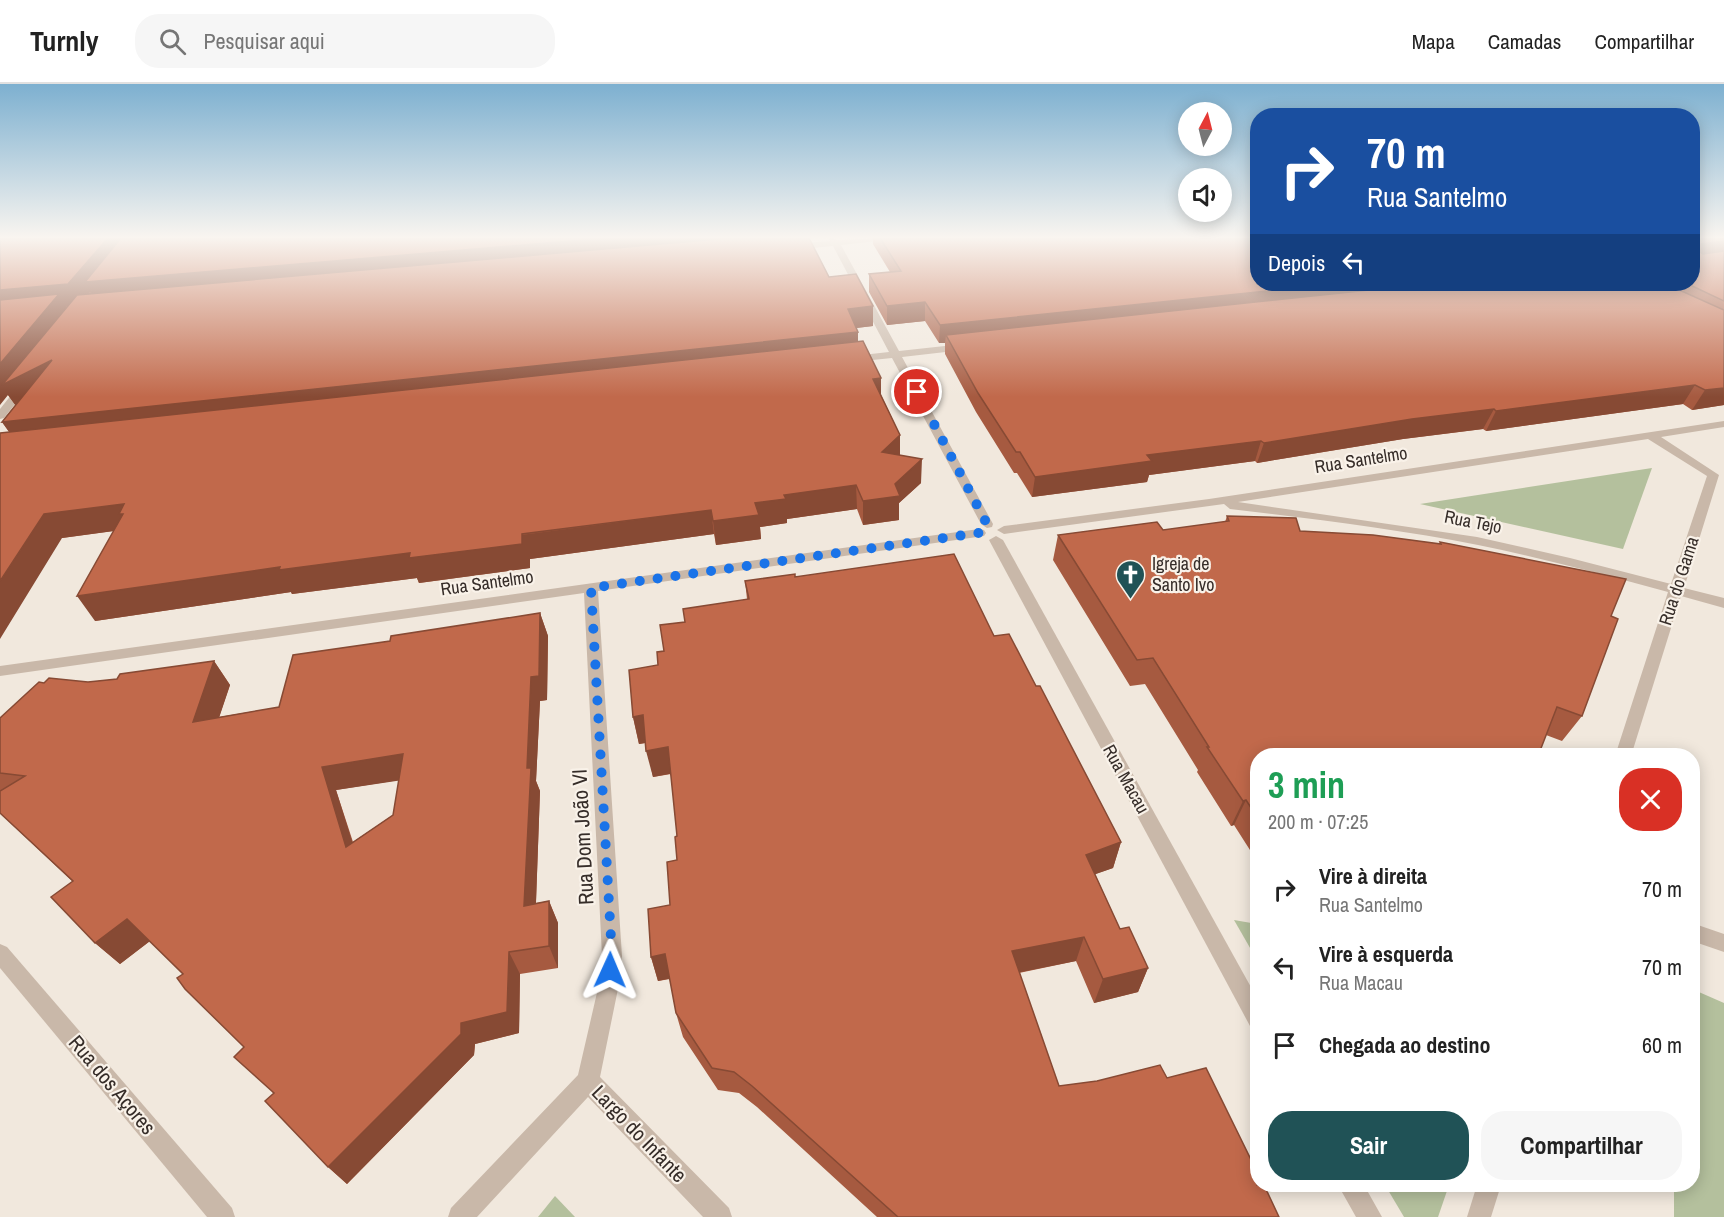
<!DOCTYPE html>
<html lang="pt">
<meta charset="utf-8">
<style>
:root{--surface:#fff;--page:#f6f6f6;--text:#222;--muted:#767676;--line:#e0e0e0;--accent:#205256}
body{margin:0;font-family:"Archivo Narrow",sans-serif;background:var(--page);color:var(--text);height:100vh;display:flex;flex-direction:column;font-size:22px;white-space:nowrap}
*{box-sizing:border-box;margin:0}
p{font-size:20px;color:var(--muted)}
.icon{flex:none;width:33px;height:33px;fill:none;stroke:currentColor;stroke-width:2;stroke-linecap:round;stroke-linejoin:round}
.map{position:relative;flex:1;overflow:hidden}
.side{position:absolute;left:1250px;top:664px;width:450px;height:444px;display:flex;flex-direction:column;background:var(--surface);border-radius:24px;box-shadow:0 3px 15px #0003}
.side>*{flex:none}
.hud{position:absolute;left:1250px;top:24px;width:450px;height:183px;border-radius:24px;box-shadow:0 3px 15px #0003;background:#1a4fa0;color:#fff;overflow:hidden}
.needle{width:39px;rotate:7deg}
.controls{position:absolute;left:1178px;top:18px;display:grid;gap:12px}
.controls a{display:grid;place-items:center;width:54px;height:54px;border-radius:50%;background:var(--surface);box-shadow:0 3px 15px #0003;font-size:30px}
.pin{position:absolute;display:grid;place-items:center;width:51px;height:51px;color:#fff;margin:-26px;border:3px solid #fff;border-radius:50%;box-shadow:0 2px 6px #0007}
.me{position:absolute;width:66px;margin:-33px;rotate:1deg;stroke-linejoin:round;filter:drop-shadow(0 0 4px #0008)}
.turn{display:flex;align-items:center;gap:21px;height:126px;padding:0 18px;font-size:27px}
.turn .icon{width:78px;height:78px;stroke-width:2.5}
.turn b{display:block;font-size:42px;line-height:51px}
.then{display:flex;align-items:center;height:57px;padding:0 18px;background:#0003;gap:12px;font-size:22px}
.round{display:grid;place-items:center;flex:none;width:63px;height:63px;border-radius:24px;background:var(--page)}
.summary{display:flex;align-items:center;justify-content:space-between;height:102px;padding:0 18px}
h1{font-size:36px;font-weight:700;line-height:45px;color:#1e9e55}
.cta{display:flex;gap:12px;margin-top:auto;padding:12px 18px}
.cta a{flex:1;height:69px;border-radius:24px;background:var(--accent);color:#fff;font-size:24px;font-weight:700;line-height:69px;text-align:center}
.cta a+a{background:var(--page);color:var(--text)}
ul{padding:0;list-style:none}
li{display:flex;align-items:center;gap:18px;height:78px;padding:0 18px}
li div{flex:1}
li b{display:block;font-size:22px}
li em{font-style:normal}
header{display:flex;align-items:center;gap:36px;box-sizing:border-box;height:84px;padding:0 30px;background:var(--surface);border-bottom:2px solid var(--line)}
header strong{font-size:28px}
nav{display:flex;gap:33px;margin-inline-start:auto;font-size:21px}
.search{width:420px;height:54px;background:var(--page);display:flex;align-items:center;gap:15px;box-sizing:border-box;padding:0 21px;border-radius:24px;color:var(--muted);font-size:22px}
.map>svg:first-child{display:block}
.green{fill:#b4c09d}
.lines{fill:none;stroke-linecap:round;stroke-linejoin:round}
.minor{fill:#c9b8a9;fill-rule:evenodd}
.wall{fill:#a65a40;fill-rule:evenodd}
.shaded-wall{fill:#874a34}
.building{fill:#c1694b;stroke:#874a34;stroke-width:1.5;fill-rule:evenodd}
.route{stroke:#1a73e8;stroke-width:10;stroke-dasharray:0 18}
.labels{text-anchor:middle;stroke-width:4.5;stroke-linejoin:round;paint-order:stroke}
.street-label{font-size:18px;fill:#362d29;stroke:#f9f2e9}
.poi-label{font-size:18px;fill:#362d29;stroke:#f9f2e9;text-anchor:start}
.near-street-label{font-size:21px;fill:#362d29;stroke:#f9f2e9}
</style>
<header>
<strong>Turnly</strong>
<div class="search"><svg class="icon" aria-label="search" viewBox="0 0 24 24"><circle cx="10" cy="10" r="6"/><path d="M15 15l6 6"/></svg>Pesquisar aqui</div>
<nav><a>Mapa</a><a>Camadas</a><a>Compartilhar</a></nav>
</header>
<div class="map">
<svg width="1724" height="1133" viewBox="0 0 1724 1133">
<rect width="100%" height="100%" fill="#f1e8dd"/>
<!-- green -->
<g class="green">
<polygon points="1652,384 1623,465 1420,420"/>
<polygon points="1234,836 1257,840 1257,876"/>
<polygon points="1692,905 1724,919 1724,1133 1674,1133 1674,1101 1692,1101"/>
<polygon points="1385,1101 1449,1101 1438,1133 1404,1133"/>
<polygon points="555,1112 575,1133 538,1133"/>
</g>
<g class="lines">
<!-- minor -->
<g class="minor">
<polygon points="829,154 838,156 891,154 887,156 841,161 899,267 963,260 968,263 963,266 902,273 993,440 992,443 987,444 981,440 892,274 853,278 848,275 853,272 889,268 833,162 792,166 788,163 792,160 830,157"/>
<polygon points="24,299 29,302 4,334 0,335 0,325 20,300"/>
<path d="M 1724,337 L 1724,343 L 1661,353 L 1719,391 L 1684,504 L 1724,514 L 1724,524 L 1681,512 L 1631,672 L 1615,672 L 1668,508 C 1605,491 1542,474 1478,461 C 1396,445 1313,435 1230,425 L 1224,420 L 1004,450 L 997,446 L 1004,442 L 1209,415 ZM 1648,355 L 1707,392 L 1671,500 L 1570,474 L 1477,453 L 1238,418 Z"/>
<polygon points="979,445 984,446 986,449 984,452 598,507 622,872 619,900 600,993 729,1124 732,1133 703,1133 588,1013 477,1133 448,1133 451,1124 578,991 599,900 602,872 584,509 0,592 0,582"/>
<polygon points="996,452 1003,456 1257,914 1257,945 1250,942 989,456"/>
<polygon points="1692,839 1724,850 1724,868 1692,857"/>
<polygon points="0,860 7,863 232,1124 235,1133 207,1133 0,884"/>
<polygon points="1338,1101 1364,1101 1382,1133 1356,1133"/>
<polygon points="1477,1101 1501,1101 1491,1133 1467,1133"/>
</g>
</g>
<!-- wall -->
<g class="wall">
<polygon points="0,154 829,193 873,222 873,242 856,244 858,248 858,257 881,294 881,311 900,351 900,371 921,399 899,419 899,436 863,441 857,425 787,435 787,439 760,443 761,455 716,461 714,450 530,475 530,484 419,499 417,494 292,510 291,508 95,537 113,447 62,454 9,348 2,338 16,322 8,311"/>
<polygon points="873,154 1257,154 1257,200 1692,200 1724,154 1724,321 1692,326 1683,320 1486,347 1483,345 1403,355 1257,379 1255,377 1149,391 1147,398 1032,413 1017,389 1014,389 976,328 945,270 945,259 939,259 925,237 887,241 869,208 869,190 890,188 873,160"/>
<polygon points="1227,432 1300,447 1439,460 1440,458 1611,532 1582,632 1562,657 1546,651 1257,672 1257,777 1234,741 1231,742 1197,688 1198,686 1145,600 1130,602 1053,476 1058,451 1163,446 1225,438"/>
<polygon points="795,493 994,552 1036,602 1121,758 1113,784 1095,790 1120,845 1148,884 1138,908 1094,919 1076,877 1019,889 1059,1002 1167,994 1279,1133 877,1133 757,1023 739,1009 718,1006 683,953 676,929 670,895 658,897 651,873 670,821 677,776 677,752 671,690 653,693 646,659 639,660 633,633 658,581 664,567 685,538 747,515 745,497"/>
<path d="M 540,529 L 548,552 L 547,616 L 540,617 L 536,697 L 540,707 L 536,819 L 549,817 L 558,839 L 558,884 L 520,890 L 519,949 L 475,960 L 474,971 L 347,1100 L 328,1083 L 273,1009 L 244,963 L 183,890 L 150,857 L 120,880 L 95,859 L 73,798 L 0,729 L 0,634 L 88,598 L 117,595 L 214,577 L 230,601 L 219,633 L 279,623 L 390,557 ZM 399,696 L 393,731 L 353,758 L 336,706 Z"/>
</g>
<!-- shaded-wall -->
<g class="shaded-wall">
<polygon points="108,154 802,154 97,219 90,208 80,221 66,222 72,232 52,276 16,322 8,311 0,321 0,206"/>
<polygon points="1724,157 1724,173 1692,177 1701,160"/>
<polygon points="1334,200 1493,200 946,251 945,259 939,259 940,241"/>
<polygon points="925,218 925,237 887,241 887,222"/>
<polygon points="873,222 873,242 848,245 848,225"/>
<polygon points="858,248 858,268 18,360 2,338"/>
<polygon points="881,294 881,316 873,295"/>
<polygon points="1695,301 1683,320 1486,347 1496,327"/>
<polygon points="1724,304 1724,321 1692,326 1705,306"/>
<polygon points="1494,325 1483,345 1403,355 1257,379 1264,359 1412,335"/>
<polygon points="900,351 900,375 882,368"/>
<polygon points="1261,357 1255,377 1149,391 1147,398 1032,413 1035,393 1147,371"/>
<polygon points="922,375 921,399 899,419 899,436 863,441 863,417 895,400"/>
<polygon points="856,401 857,425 787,435 787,439 760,443 761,455 716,461 713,437 755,419 784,411"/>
<polygon points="124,420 129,445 62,454 0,555 0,497 44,430"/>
<polygon points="711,426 714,450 530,475 530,484 419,499 417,494 292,510 291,508 95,537 77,512 280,483"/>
<polygon points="540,529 548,552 547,616 540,617 536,697 540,707 535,844 524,822 527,684 531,593"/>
<polygon points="214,577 230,601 210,661 193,638"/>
<polygon points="643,631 650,658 639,660 633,633"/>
<polygon points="668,663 674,689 653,693 646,667"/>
<polygon points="403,670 416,694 336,706 361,786 346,763 322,683"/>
<polygon points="1246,716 1234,741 1231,742 1243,717"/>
<polygon points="1121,758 1113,784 1079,796 1086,771"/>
<polygon points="549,817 558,839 558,884 549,862"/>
<polygon points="127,835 150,857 120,880 95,859"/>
<polygon points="1084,853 1076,877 1006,891 1012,867"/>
<polygon points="509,868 520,890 519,949 475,960 474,971 347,1100 328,1083 461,939"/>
<polygon points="665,870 672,894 658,897 651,873"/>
<polygon points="1148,884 1138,908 1094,919 1103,895"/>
</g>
<!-- building -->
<g class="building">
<polygon points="0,154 108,154 68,200 0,206"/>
<polygon points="121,154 606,154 85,198"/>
<polygon points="730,154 809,154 829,193 856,190 873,222 848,225 858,248 2,338 52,276 2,301 77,211"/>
<polygon points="880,154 1257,154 1257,200 1334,200 940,241 925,218 887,222 869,190 901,187"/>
<polygon points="1692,154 1724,154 1724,157 1701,160 1700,168 1703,170 1724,167 1724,217 1688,200 1692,200"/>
<polygon points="1426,200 1666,200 1724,226 1724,304 1705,306 1695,301 1496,327 1494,325 1412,335 1264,359 1261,357 1147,371 1152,377 1035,393 1020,368 1016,368 978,309 946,251"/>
<polygon points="59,210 0,280 0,216"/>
<polygon points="863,257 881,294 873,295 900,351 882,368 922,375 895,400 900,412 863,417 856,401 784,411 786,415 755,419 759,431 713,437 711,426 522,450 522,460 409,474 410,469 279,486 280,483 77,512 123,430 119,430 124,420 44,430 0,497 0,349"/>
<polygon points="1227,432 1296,434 1300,447 1373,451 1441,460 1440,458 1626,495 1611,532 1618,535 1582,632 1557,623 1538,672 1257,672 1257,733 1246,716 1243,717 1207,663 1209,663 1153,574 1137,576 1058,451 1157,438 1163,446 1229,437"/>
<polygon points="954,470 994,552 1009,550 1036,602 1040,602 1121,758 1086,771 1120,845 1129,843 1148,884 1103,895 1084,853 1012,867 1059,1002 1097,997 1160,981 1167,994 1206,984 1257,1088 1257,1101 1264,1101 1279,1133 898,1133 752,1002 734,988 712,984 676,929 665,870 651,873 648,825 670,821 667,778 677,776 675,753 677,752 668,663 646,667 643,631 633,633 629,586 658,581 657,568 664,567 660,541 685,538 683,525 749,515 745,497 795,490 795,493"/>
<path d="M 540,529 L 539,592 L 531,593 L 527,684 L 531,684 L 524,822 L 549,817 L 549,862 L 509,868 L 507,928 L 461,939 L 461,950 L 328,1083 L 265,1017 L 274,1009 L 234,973 L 244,963 L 185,905 L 177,894 L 183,890 L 127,835 L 95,859 L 51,813 L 73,797 L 0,729 L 0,707 L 25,692 L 0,689 L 0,634 L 39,598 L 44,599 L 49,594 L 88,598 L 117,595 L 120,590 L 214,577 L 193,638 L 279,623 L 293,571 L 390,557 L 391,552 ZM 403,670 L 393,731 L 346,763 L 322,683 Z"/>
</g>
<!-- sky -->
<linearGradient id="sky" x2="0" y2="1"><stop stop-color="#7db0d0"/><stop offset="0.49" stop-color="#f9f5f0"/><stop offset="1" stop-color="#f9f5f0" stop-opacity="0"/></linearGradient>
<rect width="1724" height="313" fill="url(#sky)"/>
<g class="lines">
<!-- route -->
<polyline class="route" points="610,886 612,872 591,504 979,449 980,444 987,440 917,308"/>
</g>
<!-- icons -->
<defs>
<symbol id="church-pin" viewBox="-11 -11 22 30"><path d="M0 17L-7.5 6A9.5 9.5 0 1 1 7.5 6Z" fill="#205256" stroke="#f9f2e9"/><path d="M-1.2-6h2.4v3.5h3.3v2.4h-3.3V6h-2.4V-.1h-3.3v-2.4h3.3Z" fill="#fff"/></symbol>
</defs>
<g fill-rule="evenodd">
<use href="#church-pin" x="1114" y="474" width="33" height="45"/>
</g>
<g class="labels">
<!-- street labels -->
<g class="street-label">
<text transform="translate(1361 376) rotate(-9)" y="6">Rua Santelmo</text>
<text transform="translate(1473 438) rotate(11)" y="6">Rua Tejo</text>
<text transform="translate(1679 497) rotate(-72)" y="6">Rua do Gama</text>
<text transform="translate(487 499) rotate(-8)" y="6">Rua Santelmo</text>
<text transform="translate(1126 695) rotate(61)" y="6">Rua Macau</text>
</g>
<!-- poi labels -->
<g class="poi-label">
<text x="1152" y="486">Igreja de<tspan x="1152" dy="21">Santo Ivo</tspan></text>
</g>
<!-- near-street labels -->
<g class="near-street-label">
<text transform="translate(583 753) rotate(-93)" y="7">Rua Dom João VI</text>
<text transform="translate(112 1001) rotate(50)" y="7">Rua dos Açores</text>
<text transform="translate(639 1050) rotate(46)" y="7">Largo do Infante</text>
</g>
</g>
</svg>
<div class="controls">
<a><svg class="needle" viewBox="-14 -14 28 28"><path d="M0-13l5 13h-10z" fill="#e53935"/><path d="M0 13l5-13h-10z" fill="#767676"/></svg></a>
<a><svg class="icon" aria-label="sound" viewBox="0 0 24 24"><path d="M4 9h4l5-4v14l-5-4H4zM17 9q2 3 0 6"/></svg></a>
</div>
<div class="pin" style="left:917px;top:308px;background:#d93025"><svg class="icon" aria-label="arrive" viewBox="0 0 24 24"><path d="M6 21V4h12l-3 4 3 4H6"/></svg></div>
<svg class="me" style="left:610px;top:886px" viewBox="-20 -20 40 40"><path d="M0-17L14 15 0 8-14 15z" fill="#1a73e8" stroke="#fff" stroke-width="4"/></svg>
<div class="hud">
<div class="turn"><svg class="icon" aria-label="right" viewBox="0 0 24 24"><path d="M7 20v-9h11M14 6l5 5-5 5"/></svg><div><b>70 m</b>Rua Santelmo</div></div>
<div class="then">Depois<svg class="icon" aria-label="left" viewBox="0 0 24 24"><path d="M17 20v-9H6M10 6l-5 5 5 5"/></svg></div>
</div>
<section class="side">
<div class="summary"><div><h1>3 min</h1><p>200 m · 07:25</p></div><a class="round" style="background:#d93025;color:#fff"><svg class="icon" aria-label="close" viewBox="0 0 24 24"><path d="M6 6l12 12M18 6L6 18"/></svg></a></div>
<ul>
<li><svg class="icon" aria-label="right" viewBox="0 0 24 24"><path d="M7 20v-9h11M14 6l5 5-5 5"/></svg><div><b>Vire à direita</b><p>Rua Santelmo</p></div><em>70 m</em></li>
<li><svg class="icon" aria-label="left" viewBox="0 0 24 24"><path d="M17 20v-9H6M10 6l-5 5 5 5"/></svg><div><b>Vire à esquerda</b><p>Rua Macau</p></div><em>70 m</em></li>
<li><svg class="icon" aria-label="arrive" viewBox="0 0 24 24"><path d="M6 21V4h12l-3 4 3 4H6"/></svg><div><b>Chegada ao destino</b></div><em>60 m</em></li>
</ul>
<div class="cta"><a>Sair</a><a>Compartilhar</a></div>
</section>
</div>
